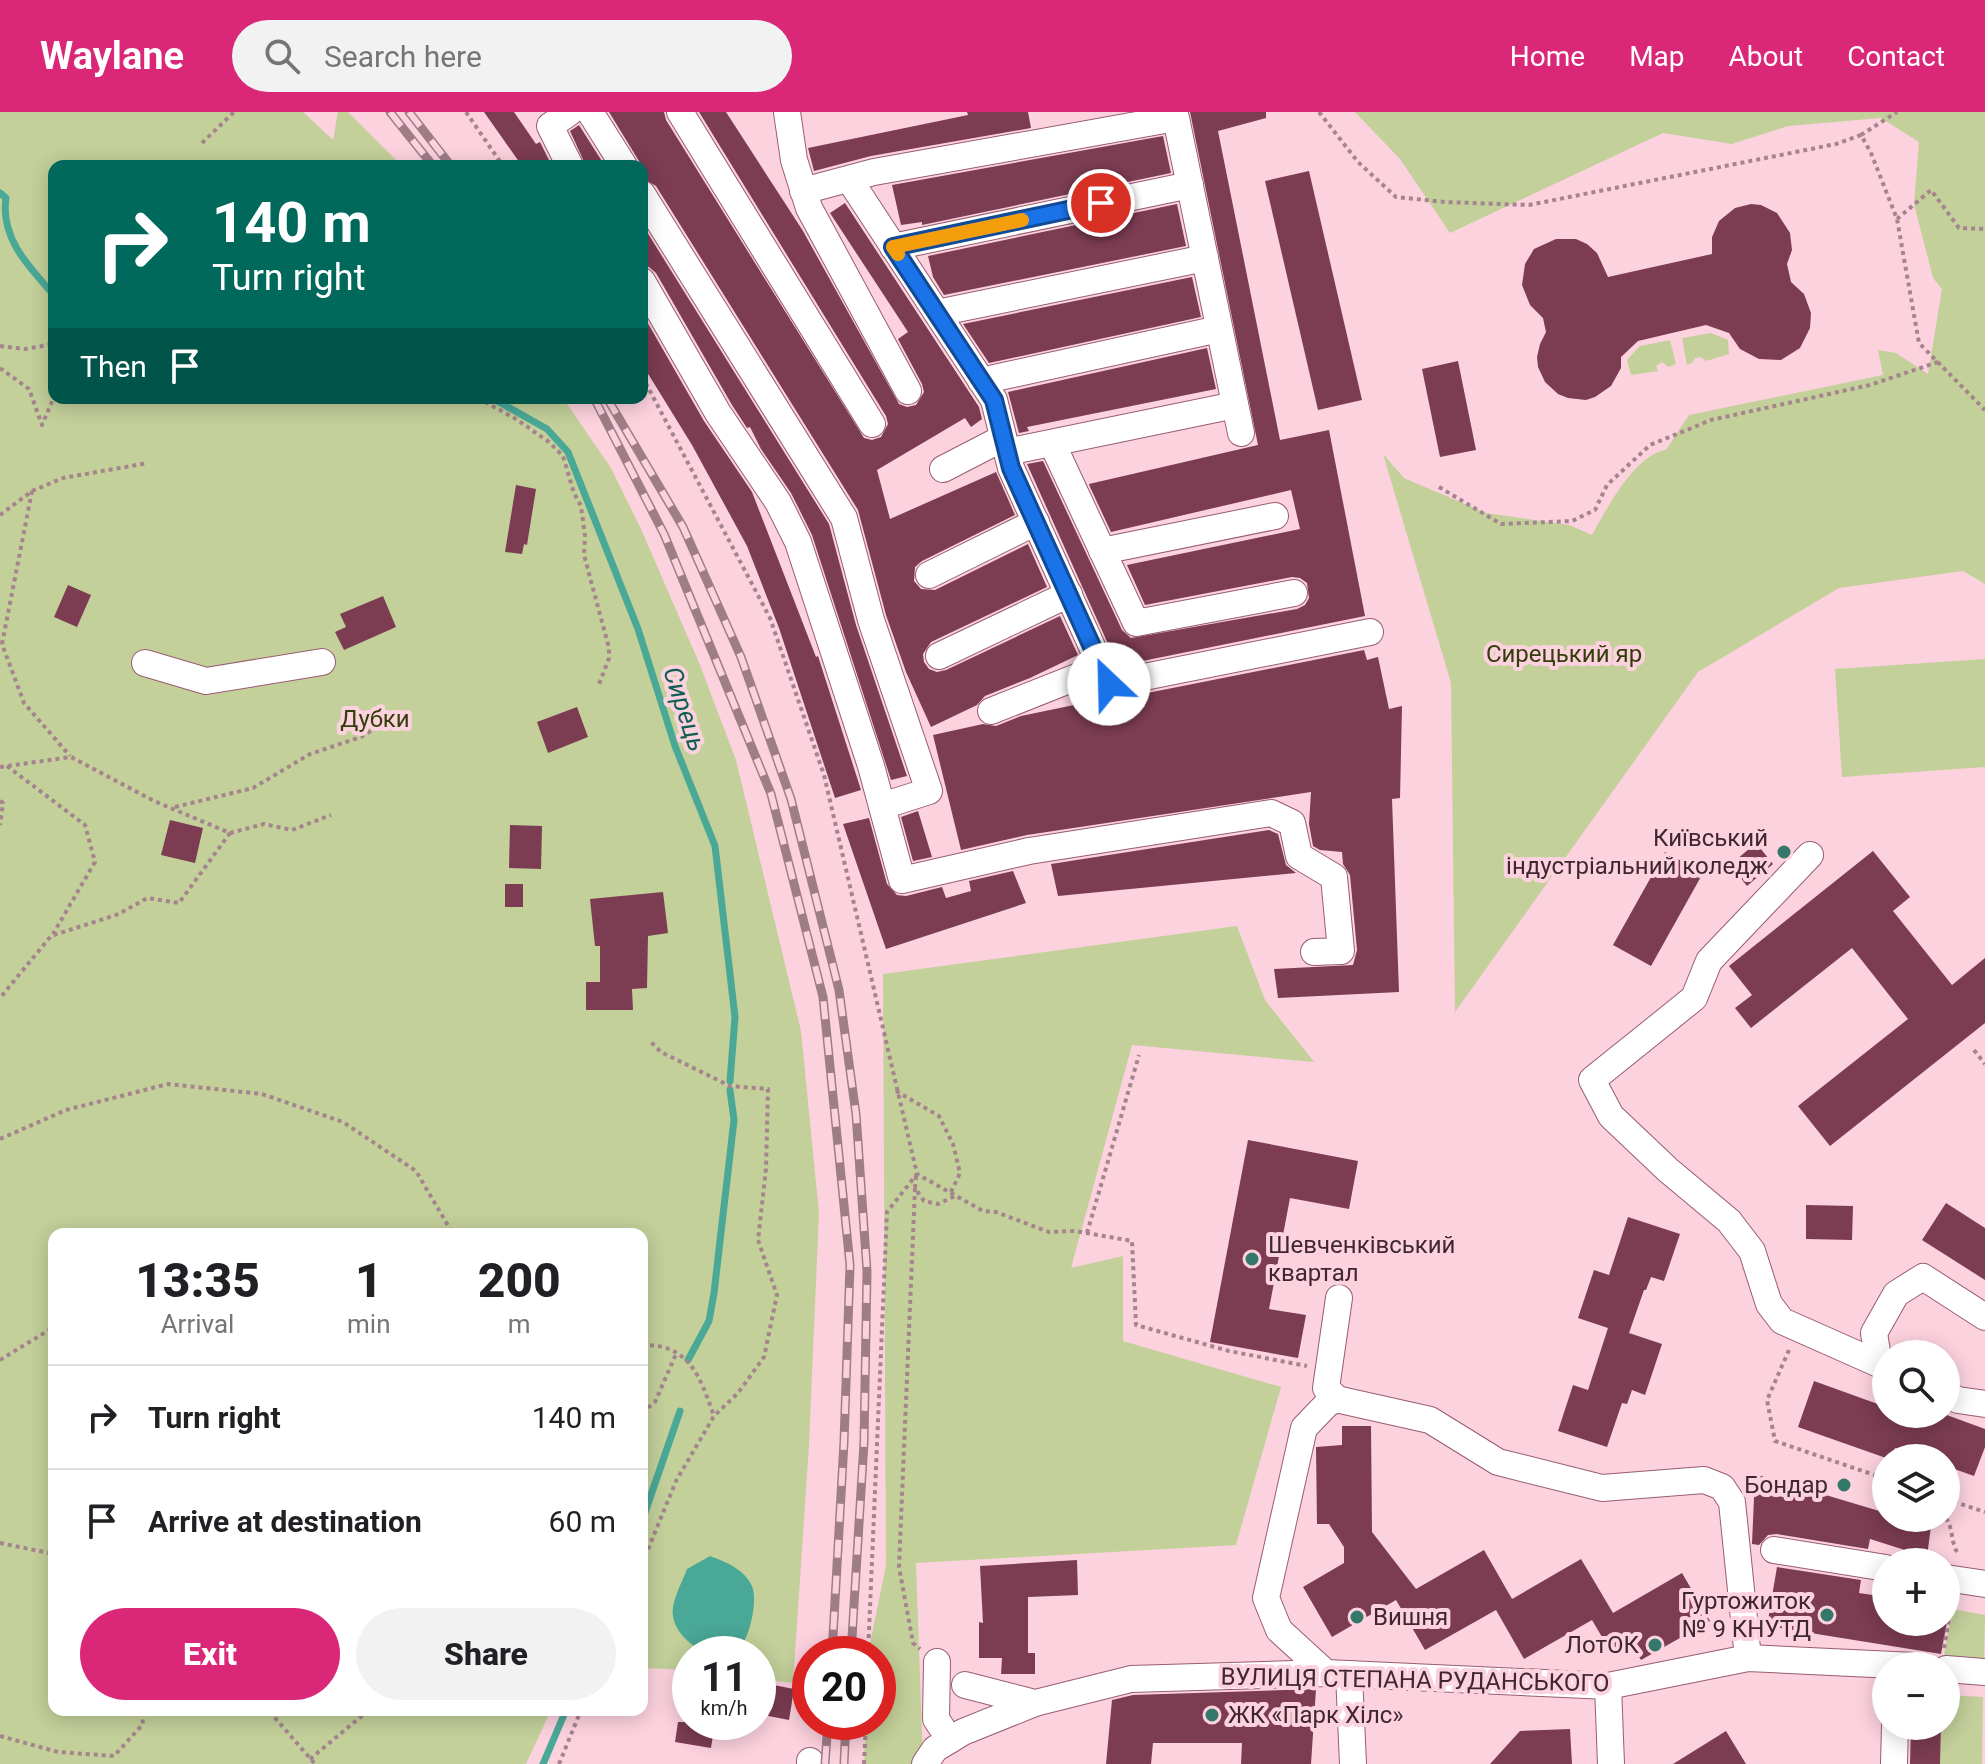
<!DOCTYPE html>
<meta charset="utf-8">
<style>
:root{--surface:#fff;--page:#f2f2f2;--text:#202124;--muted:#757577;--line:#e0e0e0;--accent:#db2777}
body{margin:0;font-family:Roboto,sans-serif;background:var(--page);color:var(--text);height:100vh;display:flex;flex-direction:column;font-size:30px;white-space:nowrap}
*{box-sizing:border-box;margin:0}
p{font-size:26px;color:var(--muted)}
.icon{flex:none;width:44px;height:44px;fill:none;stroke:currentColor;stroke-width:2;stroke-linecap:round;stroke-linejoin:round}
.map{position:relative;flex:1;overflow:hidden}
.side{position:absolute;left:48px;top:1116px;width:600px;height:488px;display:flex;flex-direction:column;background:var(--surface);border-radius:16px;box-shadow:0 4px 20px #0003}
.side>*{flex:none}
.guide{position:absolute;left:48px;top:48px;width:600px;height:244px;border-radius:16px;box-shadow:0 4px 20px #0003;background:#00695c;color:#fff;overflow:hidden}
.fabs{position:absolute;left:1872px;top:1228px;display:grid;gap:16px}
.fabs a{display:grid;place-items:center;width:88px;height:88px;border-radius:50%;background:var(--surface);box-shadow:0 4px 20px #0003;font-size:40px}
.speed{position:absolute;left:672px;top:1524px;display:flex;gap:16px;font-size:40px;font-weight:700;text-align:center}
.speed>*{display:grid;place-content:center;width:104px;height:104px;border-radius:50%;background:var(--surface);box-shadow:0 4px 20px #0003;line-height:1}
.speed small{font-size:20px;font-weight:400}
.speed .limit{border:12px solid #d22;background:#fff;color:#111}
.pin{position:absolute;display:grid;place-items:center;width:68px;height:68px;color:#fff;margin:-34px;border:4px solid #fff;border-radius:50%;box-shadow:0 2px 8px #0007}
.me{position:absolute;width:88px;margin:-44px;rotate:336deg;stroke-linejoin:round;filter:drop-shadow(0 0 6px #0008)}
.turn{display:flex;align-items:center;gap:28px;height:168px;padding:0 32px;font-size:36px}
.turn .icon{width:104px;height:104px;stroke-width:2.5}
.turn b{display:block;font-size:56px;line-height:68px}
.then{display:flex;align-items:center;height:76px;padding:0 32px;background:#0003;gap:16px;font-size:30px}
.eta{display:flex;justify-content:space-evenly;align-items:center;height:136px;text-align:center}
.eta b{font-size:48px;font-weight:800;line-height:56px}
.action{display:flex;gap:16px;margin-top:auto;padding:16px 32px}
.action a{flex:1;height:92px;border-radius:48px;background:var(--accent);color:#fff;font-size:32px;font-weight:800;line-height:92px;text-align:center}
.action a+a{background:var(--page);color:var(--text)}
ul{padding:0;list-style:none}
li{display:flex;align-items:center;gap:24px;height:104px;padding:0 32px;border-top:2px solid var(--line)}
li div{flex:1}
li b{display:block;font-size:30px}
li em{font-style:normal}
header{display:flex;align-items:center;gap:48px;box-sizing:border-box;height:112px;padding:0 40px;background:var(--accent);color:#fff}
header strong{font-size:38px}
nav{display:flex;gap:44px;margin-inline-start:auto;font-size:28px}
.search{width:560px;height:72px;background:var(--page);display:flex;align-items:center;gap:20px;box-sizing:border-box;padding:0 28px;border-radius:44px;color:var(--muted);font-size:30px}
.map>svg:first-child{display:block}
.green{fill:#c3d09a}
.water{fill:#4aa897}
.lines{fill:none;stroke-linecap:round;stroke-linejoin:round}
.stream{stroke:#4aa897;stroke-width:7}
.building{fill:#7c3c52}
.minor-casing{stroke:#985d6f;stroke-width:28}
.path{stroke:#a6848e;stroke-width:4;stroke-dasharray:4 4;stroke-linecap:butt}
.minor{stroke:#fff;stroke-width:26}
.rail-casing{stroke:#9f7d87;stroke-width:9}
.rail{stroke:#fcd2de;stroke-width:6;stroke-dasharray:18;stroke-linecap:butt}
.route-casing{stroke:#114b97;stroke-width:20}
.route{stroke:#1a73e8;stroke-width:14}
.slow{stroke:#f59e0b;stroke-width:14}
.poi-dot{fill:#34786b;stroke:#fcd2de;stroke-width:3}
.labels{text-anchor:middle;stroke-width:8;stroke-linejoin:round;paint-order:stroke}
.park-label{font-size:24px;fill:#343e0a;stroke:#fcd2de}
.poi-label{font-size:24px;fill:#40272f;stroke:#fcd2de;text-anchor:end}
.street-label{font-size:24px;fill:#40272f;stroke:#fcd2de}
.water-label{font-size:26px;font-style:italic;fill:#105e52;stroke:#fcd2de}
</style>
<header>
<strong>Waylane</strong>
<div class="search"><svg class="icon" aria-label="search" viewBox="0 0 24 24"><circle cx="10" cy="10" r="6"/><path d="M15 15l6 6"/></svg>Search here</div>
<nav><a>Home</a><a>Map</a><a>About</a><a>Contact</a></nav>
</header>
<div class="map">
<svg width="1985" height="1652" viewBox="0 0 1985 1652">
<rect width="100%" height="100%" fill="#fcd2de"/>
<!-- green -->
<g class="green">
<polygon points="0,0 303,0 333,28 338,0 348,0 402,54 54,54 54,286 563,286 611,356 641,417 700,553 736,648 801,919 819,1101 809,1332 793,1571 758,1567 758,1542 690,1542 690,1558 642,1556 642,1122 54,1122 54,1598 551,1598 526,1652 0,1652"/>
<path d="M 1355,0 L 1985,0 L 1985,472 L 1963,459 L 1839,476 L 1698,560 L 1455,900 L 1451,571 L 1383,342 L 1404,366 L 1486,401 L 1569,413 L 1592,423 C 1606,398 1635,342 1666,338 L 1689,303 L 1883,263 L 1878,238 L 1896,241 L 1928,262 L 1942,177 L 1933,166 L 1914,92 L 1919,30 L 1881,6 L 1788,14 L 1732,32 L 1663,21 L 1450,121 L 1400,47 Z"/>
<polygon points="1711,221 1728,228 1729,242 1706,249 1701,245 1695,246 1692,251 1687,253 1682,226"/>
<polygon points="1670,228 1676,252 1669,255 1662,250 1656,254 1658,259 1631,263 1627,248 1640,234"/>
<polygon points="1985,547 1985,655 1842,665 1835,557"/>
<polygon points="1237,814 1265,888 1314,950 1132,933 1071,1156 1123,1144 1123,1229 1281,1275 1236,1433 916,1451 923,1652 864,1652 866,1610 878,1610 878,1542 868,1542 869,1537 886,1453 883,862"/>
<polygon points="1953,1497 1985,1503 1984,1547 1944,1543"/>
<polygon points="1946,1583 1983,1585 1982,1652 1940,1652 1941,1614 1946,1614"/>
</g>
<!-- water -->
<path class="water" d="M 710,1444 C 726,1450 747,1458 753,1477 C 757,1493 749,1532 735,1540 C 712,1552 676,1528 673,1504 C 671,1489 682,1471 687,1457 Z"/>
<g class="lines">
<!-- stream -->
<g class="stream">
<path d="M 0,81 L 6,86 C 0,126 29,155 54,183"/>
<polyline points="492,286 547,317 568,340 638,517 675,634 715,734 735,905 730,969"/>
<polyline points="688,1248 709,1209 714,1181 734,1008 730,978"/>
<polyline points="642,1409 680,1299"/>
<polyline points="543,1652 566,1598"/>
</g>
</g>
<!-- building -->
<g class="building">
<polygon points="484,0 514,0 536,32 540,30 552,54 522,54"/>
<polygon points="609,0 664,0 666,8 864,326 872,328 881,325 888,312 886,304 699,0 726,0 803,119 899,292 907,295 916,293 924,280 922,272 898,227 908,220 830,101 845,91 979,295 982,307 971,315 965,306 877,358 890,407 996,360 1015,403 922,449 915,455 914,469 921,477 935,478 1028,432 1047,475 931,530 923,542 924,550 929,557 937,560 946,558 1060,504 1078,543 1030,566 985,584 977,593 931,615 906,560 886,503 858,398 656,74 642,66 642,54"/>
<polygon points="967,0 1028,0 1031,16 871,44 814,59 808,36 968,3"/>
<polygon points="1190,0 1266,0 1266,6 1218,19 1280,328 1329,318 1365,504 1118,554 1027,352 1043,349 1122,518 1131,526 1297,497 1305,493 1309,486 1307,471 1300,466 1292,465 1145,493 1127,453 1300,417 1291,378 1111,420 1090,375 1089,372 1258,333"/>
<polygon points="579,13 605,54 586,54 570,19"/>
<polygon points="1163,24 1171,61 922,113 922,110 901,113 892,73"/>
<polygon points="1309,59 1362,288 1318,298 1265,69"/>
<polygon points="1177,92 1186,134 944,183 933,165 928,144"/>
<polygon points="1751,92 1761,93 1777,101 1790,121 1792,138 1787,152 1791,170 1804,182 1811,201 1810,216 1800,236 1781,248 1759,247 1740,237 1729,221 1706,213 1638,229 1621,245 1621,256 1611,274 1595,285 1586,288 1568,286 1558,282 1545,270 1538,255 1537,245 1540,232 1546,220 1543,206 1530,193 1522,173 1525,152 1534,137 1556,127 1576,127 1587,132 1597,141 1608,165 1712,142 1712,125 1719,109 1735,96"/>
<polygon points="642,112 829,412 856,513 907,664 891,668 812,423 791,381 761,337 750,315 747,316 732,293 656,161 649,155 642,153"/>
<polygon points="1192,165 1201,205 989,251 963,212"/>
<polygon points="642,201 704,309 752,380 816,545 818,544 861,678 835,686 779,516 747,434 692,333 642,252"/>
<polygon points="1207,236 1216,277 1027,315 1029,319 1019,321 1008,280"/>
<polygon points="1458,249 1476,338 1440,345 1422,257"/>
<polygon points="516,373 536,377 527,433 524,432 522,442 505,440"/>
<polygon points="68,473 91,483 77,515 54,505"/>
<polygon points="383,484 396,515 344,538 335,520 346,515 340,502"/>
<polygon points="1364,538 1367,548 1378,545 1389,597 1402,594 1400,686 1392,687 1399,880 1278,886 1274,857 1353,853 1357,838 1350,763 1343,752 1342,740 1320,738 1313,734 1309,712 1311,680 1027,723 961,738 933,623 983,612 996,614 1021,604 1103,587 1112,588"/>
<polygon points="577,595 588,625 548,641 537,610"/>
<polygon points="918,699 932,745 913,749 901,705"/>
<polygon points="869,706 887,772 897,783 906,784 942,775 946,786 971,779 969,769 1013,759 1026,791 886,837 843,712"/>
<polygon points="170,708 203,716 195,751 161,743"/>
<polygon points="510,713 542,714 541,757 509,756"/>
<polygon points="1269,718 1278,722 1286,753 1296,761 1058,784 1051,752"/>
<polygon points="1756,731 1773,752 1747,774 1730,753"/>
<polygon points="1873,739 1910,785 1893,799 1952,873 1985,846 1985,911 1830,1034 1798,994 1908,907 1852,836 1751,916 1735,896 1752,883 1729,854"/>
<polygon points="1665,740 1703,761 1651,854 1613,833"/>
<rect x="505" y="772" width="18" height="23"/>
<polygon points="663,780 668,821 648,824 647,876 632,877 633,898 586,898 586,870 600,870 600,834 595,834 590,787"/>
<polygon points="1248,1028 1358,1049 1349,1097 1290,1086 1269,1197 1306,1203 1298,1246 1210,1230"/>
<polygon points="1946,1091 1985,1116 1985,1168 1922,1128"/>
<polygon points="1806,1093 1853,1094 1852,1128 1806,1127"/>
<polygon points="1628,1105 1680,1122 1664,1169 1651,1165 1646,1178 1644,1178 1629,1221 1662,1232 1645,1283 1632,1278 1627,1292 1622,1291 1607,1335 1558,1319 1573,1273 1588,1278 1608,1216 1578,1206 1594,1158 1609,1163"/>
<polygon points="1814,1269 1886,1295 1886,1302 1944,1302 1985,1317 1985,1335 1974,1364 1946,1354 1946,1346 1924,1346 1895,1336 1892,1346 1886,1346 1798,1315"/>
<polygon points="1342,1314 1371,1314 1372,1420 1416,1477 1484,1438 1512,1487 1581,1447 1613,1501 1682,1461 1710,1509 1641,1548 1631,1531 1612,1542 1592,1508 1524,1547 1496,1498 1425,1538 1396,1488 1332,1525 1303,1475 1344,1451 1344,1435 1329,1412 1317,1412 1316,1335 1342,1333"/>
<polygon points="1755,1362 1886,1401 1886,1406 1903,1406 1931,1414 1927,1445 1870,1427 1868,1437 1777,1422 1768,1423 1759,1433 1752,1432"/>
<polygon points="1077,1448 1078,1483 1028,1485 1028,1541 1035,1541 1035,1562 1001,1562 1002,1546 979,1546 979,1510 983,1511 980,1454"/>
<polygon points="1777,1455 1861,1468 1859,1481 1886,1485 1886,1510 1947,1510 1941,1542 1767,1514"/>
<polygon points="758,1570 794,1577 789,1608 758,1602"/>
<polygon points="1316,1577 1311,1652 1241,1652 1242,1631 1153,1631 1151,1652 1106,1652 1112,1588 1133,1583"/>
<polygon points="678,1610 715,1610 711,1636 675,1630"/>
<polygon points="1911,1614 1941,1614 1940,1652 1910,1652"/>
<polygon points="1570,1617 1572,1652 1490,1652 1520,1619"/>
<polygon points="1726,1619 1746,1652 1673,1652"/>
</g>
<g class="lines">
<defs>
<g id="minor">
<polyline points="590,0 624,54"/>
<polyline points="680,0 872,312"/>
<polyline points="787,0 794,48 809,96 908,279"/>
<polyline points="570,54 550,14 570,0"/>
<polyline points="849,67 994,288 1007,340 1235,293"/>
<polyline points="803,79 874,60 1176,6 1241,321"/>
<polyline points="642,82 844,406 871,508 929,679 882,694"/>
<polyline points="893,135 1190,73"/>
<polyline points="642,169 718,301 778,390 798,430 871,654 902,768 1029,739 1271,701 1292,711 1299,744 1334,765 1341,839 1314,840"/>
<polyline points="937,201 1205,146"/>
<polyline points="981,269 1219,217"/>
<polyline points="1052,331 1136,511 1294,481"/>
<polyline points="1007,340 1011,356 1109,572 1370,520"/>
<polyline points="943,357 1003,326"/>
<polyline points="1102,439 1275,404"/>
<polyline points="929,463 1036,410"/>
<polyline points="939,544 1069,482"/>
<polyline points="145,551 206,569 322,550"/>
<polyline points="991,599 1102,555"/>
<polyline points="1810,743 1709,849 1694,886 1592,968 1611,1004 1668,1058 1729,1109 1752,1139 1769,1192 1782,1209 1879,1252"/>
<polyline points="1886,1255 1879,1252 1874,1221 1896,1182 1923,1165 1985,1205"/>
<polyline points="1946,1282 1958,1288 1985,1292"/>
<polyline points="1338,1288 1326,1276 1339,1186"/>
<polyline points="1774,1438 1886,1456"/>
<polyline points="1946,1466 1985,1472"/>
<polyline points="937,1550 936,1607 950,1628"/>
<polyline points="1946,1557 1985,1560"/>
<polyline points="1326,1561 1279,1518 1266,1486 1304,1316 1327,1292 1336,1287 1430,1308 1498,1350 1602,1376 1704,1368 1722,1375 1732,1390 1748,1546"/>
<polyline points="1349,1562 1353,1652"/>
<polyline points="965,1573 1035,1591 1131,1567 1326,1561 1608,1574 1748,1546 1915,1554"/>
<polyline points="1608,1574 1611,1652"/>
<polyline points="810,1652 810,1649"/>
<polyline points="925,1652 935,1637 963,1620 1035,1591"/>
<polyline points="1894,1652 1895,1614"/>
</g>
</defs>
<!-- minor casing -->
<use href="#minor" class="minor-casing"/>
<!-- path -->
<g class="path">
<polyline points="466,0 503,54"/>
<polyline points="1319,0 1358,50 1396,85 1445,90 1529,93 1836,32 1861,23 1871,41 1897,107 1919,231 1985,298"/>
<polyline points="1861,23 1897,0"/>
<polyline points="202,31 234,0"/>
<polyline points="1897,107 1931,78 1959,116 1985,117"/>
<polyline points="0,234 25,237 54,232"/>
<polyline points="0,256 29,277 42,313 54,285"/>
<polyline points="642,264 770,506 824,663 917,1062 983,1099 996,1100 1049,1120 1075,1119 1132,1129 1136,1213 1229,1239 1307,1254"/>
<polyline points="478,286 516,307 549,330 563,344 574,381 581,394 585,424 584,443 609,536 609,546 598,575"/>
<polyline points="1439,375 1501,412 1572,409 1595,398 1607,373 1650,333 1711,308 1870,273 1938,250"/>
<polyline points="32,379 63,366 148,351"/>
<polyline points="0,403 32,379 2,532 24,591 70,644"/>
<polyline points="7,654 85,713 95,750 53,822"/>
<polyline points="0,655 71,645 154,689 230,721 179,791 147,786 119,802 51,824 0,886"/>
<polyline points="0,689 3,691 0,713"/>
<polyline points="175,695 253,676 310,642 361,625 382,612"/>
<polyline points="230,721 264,712 292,718 331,703"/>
<polyline points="1974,938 1985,952"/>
<polyline points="896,979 939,1004 953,1032 960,1061 951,1080"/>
<polyline points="0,1027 66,998 168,972 262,982 343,1010 416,1059 453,1122"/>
<polyline points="916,1064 915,1076 924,1089 938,1092 955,1084"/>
<polyline points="915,1076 899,1455 913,1531 920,1537"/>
<polyline points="1087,1121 1139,943"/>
<polyline points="209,1122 215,1119 359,1122"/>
<path d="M 642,1233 C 691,1232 700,1266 714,1304"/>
<polyline points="1789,1238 1767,1288 1775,1329 1886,1367"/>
<polyline points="0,1248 54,1215"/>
<polyline points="642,1301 655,1290 676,1242"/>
<polyline points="1946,1387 1985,1400"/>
<path d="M 1946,1406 C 1954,1418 1950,1431 1959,1443"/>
<polyline points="0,1431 54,1442"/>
<polyline points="642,1452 676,1369 714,1304 738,1281 764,1245 777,1183 758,1128 766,1057 768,977 730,974 661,940 650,929"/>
<polyline points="1944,1536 1952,1489"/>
<polyline points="868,1542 887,1100 917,1062"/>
<polyline points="272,1598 276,1607 315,1652"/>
<polyline points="0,1624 58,1640 114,1644 143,1612 141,1598"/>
<polyline points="310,1647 369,1598"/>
<polyline points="559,1652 581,1598"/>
<polyline points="864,1652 866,1610"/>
</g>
<!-- minor -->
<use href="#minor" class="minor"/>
<defs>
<g id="rail">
<polyline points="390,0 433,54"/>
<polyline points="409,0 451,54"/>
<polyline points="594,286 664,422 771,682 823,885 850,1153 844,1330 832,1542"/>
<polyline points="607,286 683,415 741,545 791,687 839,878 856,1002 867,1159 864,1330 851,1542"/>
<polyline points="825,1652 828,1610"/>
<polyline points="844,1652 846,1610"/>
</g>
</defs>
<!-- rail casing -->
<use href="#rail" class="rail-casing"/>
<!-- rail -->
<use href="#rail" class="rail"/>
</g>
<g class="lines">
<defs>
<polyline id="route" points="1101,91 893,135 994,288 1011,356 1109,572"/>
</defs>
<!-- route casing -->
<use href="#route" class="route-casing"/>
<!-- route -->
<use href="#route" class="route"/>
<!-- slow -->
<polyline class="slow" points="898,142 893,135 1022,108"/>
</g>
<!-- markers -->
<g class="poi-dot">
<circle cx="1784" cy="740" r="8"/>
<circle cx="1252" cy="1147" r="8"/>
<circle cx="1844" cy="1373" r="8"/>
<circle cx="1827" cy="1503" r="8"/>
<circle cx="1357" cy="1505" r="8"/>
<circle cx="1655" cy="1533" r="8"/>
<circle cx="1212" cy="1603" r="8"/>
</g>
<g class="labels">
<!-- park labels -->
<g class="park-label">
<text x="1564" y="550">Сирецький яр</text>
<text x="375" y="615">Дубки</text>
</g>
<!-- poi labels -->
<g class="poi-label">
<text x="1768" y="734">Київський<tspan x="1768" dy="28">індустріальний коледж</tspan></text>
<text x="1268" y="1141" text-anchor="start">Шевченківський<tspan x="1268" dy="28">квартал</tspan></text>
<text x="1828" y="1381">Бондар</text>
<text x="1811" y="1497">Гуртожиток<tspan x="1811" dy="28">№ 9 КНУТД</tspan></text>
<text x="1373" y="1513" text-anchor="start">Вишня</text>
<text x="1639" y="1541">ЛотОК</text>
<text x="1228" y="1611" text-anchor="start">ЖК «Парк Хілс»</text>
</g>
<!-- street labels -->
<g class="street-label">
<text transform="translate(1415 1568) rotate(1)" y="8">ВУЛИЦЯ СТЕПАНА РУДАНСЬКОГО</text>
</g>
<!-- water labels -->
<g class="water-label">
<text transform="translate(685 597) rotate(72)" y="9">Сирець</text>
</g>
</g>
</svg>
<div class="fabs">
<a><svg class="icon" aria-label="search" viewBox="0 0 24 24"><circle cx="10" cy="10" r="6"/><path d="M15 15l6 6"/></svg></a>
<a><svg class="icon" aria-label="layers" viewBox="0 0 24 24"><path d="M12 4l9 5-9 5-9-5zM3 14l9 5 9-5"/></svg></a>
<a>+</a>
<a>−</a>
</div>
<div class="speed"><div>11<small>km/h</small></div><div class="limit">20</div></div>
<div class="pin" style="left:1101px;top:91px;background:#d93025"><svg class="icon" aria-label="arrive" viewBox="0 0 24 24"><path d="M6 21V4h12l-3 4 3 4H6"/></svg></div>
<svg class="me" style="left:1109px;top:572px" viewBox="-20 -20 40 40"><circle r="19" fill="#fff"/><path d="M0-13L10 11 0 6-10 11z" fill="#1a73e8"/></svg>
<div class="guide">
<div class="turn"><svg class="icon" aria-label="right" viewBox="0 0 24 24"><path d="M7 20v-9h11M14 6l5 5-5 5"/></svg><div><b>140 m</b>Turn right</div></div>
<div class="then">Then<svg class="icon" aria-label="arrive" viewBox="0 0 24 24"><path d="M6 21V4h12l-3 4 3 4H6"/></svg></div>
</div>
<section class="side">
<div class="eta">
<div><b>13:35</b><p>Arrival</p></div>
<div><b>1</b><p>min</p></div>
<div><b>200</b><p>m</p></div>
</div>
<ul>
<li><svg class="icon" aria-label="right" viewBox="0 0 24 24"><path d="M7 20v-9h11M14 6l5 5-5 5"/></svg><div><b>Turn right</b></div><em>140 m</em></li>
<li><svg class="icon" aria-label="arrive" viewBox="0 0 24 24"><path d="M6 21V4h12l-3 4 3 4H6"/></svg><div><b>Arrive at destination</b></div><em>60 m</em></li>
</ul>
<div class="action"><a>Exit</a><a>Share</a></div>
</section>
</div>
